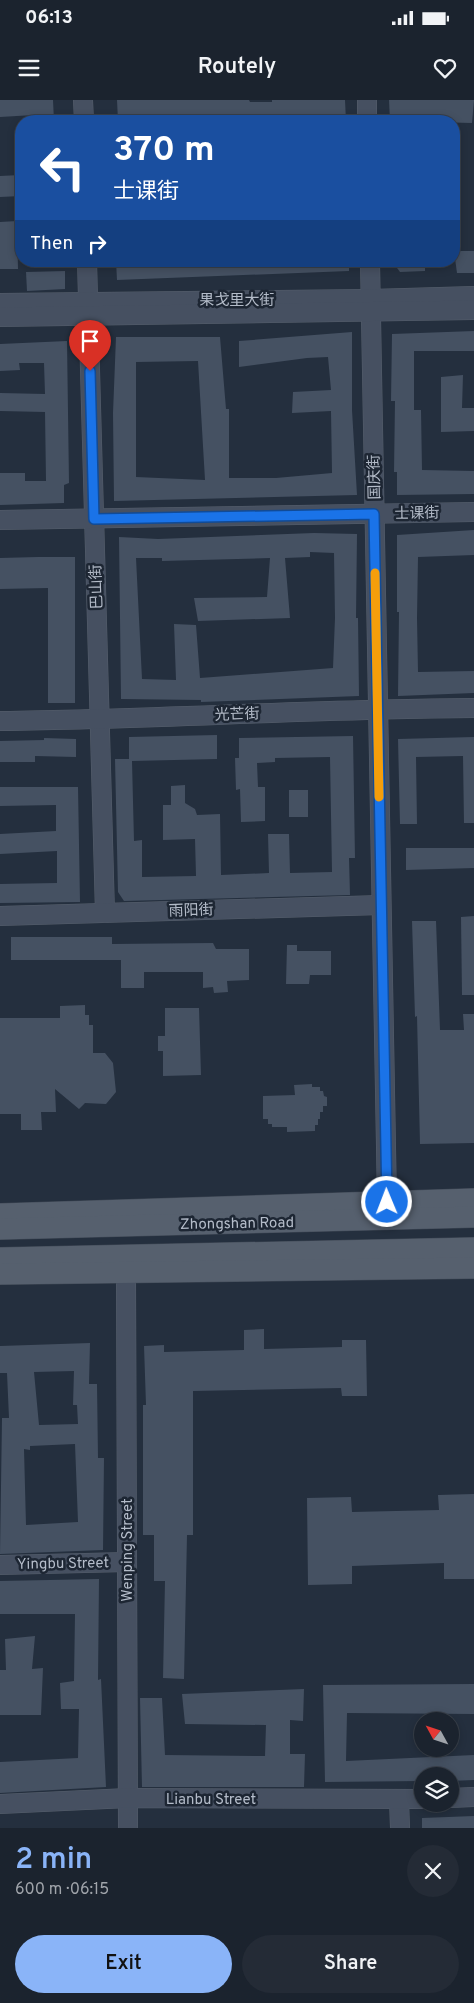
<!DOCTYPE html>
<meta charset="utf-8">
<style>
:root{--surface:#1b232e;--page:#242b36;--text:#f1f3f6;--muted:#a0a4aa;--line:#39404a;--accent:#8ab4f8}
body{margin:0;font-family:Overpass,"Noto Sans SC",sans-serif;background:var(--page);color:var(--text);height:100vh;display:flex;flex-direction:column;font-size:19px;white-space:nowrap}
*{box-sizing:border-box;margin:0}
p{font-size:16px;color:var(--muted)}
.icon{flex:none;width:28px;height:28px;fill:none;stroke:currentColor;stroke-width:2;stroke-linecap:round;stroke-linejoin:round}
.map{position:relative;height:1728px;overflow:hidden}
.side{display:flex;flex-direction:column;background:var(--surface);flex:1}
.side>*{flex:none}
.top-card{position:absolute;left:15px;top:15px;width:445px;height:152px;border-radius:20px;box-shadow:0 2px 8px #0003,0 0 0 1px var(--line);background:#1a4fa0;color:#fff;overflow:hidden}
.needle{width:32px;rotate:310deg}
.fabs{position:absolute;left:414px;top:1612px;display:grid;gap:10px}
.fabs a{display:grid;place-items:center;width:45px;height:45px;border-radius:50%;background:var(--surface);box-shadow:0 2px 8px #0003,0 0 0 1px var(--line);font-size:25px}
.pin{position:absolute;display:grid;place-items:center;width:42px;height:42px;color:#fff;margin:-51px -21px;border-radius:50% 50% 50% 0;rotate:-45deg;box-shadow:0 0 5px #0007}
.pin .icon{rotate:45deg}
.me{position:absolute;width:55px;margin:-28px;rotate:359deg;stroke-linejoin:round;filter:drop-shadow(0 0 4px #0008)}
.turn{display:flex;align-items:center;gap:18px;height:105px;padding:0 15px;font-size:22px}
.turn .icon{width:65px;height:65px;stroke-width:2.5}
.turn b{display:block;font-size:35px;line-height:42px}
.then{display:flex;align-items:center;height:48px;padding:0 15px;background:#0003;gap:10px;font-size:19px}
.round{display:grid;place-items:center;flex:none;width:52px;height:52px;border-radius:26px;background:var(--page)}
.overview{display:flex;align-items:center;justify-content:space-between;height:85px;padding:0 15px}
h1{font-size:30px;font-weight:600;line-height:38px;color:var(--accent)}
.cta{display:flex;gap:10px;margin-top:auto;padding:10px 15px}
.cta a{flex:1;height:58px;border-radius:30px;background:var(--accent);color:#111;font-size:20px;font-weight:600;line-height:58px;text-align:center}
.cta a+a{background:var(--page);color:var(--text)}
.status{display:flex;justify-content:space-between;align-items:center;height:35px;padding:0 25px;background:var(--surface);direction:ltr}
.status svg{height:14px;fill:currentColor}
header{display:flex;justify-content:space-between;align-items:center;height:65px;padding:0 15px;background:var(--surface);font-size:22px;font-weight:600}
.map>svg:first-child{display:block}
.building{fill:#455162;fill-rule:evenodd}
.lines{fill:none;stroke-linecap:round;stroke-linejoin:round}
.secondary-casing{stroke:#565f6c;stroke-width:20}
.primary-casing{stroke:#414a57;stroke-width:22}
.secondary{stroke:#465061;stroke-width:19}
.primary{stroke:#56606e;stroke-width:21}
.route-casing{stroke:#114b97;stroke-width:12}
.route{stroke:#1a73e8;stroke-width:9}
.slow{stroke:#f59e0b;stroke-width:9}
.labels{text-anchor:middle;stroke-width:5;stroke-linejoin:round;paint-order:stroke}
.street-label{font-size:15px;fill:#b4bcc9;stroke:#1d2633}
</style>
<div class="status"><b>06:13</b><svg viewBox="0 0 49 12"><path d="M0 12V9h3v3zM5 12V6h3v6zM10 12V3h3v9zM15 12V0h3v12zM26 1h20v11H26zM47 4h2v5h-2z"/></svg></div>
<header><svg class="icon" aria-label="menu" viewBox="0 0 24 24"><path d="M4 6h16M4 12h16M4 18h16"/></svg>Routely<svg class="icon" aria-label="heart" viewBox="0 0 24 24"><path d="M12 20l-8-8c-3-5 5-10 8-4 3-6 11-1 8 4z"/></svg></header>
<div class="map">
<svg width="474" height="1728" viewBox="0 0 474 1728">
<rect width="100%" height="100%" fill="#242f3e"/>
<!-- building -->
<g class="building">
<polygon points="0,0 53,0 54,21 34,21 34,15 0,17"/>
<polygon points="117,0 249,0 250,2 272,2 272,0 345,0 346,21 327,21 326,14 278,15 279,21 259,21 259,16 187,21 118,21"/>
<polygon points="389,0 474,0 472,23 390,21"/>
<polygon points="20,75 21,96 0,97 0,76"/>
<polygon points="17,121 18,169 0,169 0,122"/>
<polygon points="454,151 474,151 474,173 457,173"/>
<polygon points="116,161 349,161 349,171 117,180"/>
<polygon points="392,161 425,161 425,171 400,172"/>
<polygon points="65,171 65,189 27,191 26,172"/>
<polygon points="474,231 474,251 414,251 414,310 421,310 422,370 474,371 474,394 397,395 397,372 394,372 395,301 391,301 392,234"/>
<path d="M 352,232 L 352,310 L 357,395 L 114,401 L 113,313 L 116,237 L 220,237 L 226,309 L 229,309 L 229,378 L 276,378 L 332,373 L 331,311 L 292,313 L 293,292 L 331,290 L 328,257 L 307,258 L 239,267 L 239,241 ZM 198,261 L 205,380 L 136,377 L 136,262 Z"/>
<polygon points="67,241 69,383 64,385 64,403 0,405 0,373 25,373 25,381 46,381 45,312 0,311 0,293 45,294 44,263 19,263 20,270 0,271 0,244"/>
<polygon points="463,275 462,308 474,308 474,331 441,332 441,277"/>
<polygon points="474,430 474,455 418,457 417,518 418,572 474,571 474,593 398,596 399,512 397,512 397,435"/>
<path d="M 314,433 L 357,434 L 356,518 L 358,518 L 359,596 L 201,602 L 201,600 L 121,599 L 119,437 L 158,439 ZM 310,452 L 334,453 L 335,518 L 333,568 L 200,578 L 196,525 L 174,524 L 176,580 L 142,579 L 136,458 L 162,458 L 162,461 L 270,458 L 267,497 L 194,498 L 198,521 L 290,518 L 285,458 L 310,457 Z"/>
<polygon points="38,457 75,457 75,603 48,603 48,488 0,489 0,458"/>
<polygon points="217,635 217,659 132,661 134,741 142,740 142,777 196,776 195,739 163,740 163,705 171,705 171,686 185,685 185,703 195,709 197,715 220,714 221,775 269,773 268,734 289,734 290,773 332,772 330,657 275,658 275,662 257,663 258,687 265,687 265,721 241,722 240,689 236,690 235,658 239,658 239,638 353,636 355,758 349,758 350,795 124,801 118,792 115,659 129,659 129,637"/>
<polygon points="474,637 474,723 464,723 463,656 416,657 417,724 400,724 398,639"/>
<polygon points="44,638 76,639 76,657 35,656 35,662 0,662 0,641 44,640"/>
<polygon points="0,687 78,687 80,802 0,803 0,784 57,783 57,751 0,754 0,734 56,731 56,705 0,706"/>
<rect x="289" y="690" width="19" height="27"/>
<polygon points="406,748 474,748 474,768 406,770"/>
<polygon points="474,816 474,895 462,895 461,817"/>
<polygon points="412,821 436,821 440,930 464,930 463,914 474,914 474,1043 420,1044 417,916 415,917"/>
<polygon points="11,837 112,837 112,844 213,843 216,849 249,849 249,880 227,881 228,892 214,893 213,887 203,888 203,872 144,872 144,888 121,888 121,860 11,860"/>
<polygon points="287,845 297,845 297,851 331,851 331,875 310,875 309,884 286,884"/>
<polygon points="85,905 85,915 89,915 89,925 93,925 93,953 105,953 113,963 116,992 106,1004 85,1003 79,1009 55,989 56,1012 41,1012 42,1030 21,1030 21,1014 0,1014 0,918 60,918 60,906"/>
<polygon points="165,908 199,908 201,975 163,976 163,951 158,951 158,936 165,936"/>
<polygon points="312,984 312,987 320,987 320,991 323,991 324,996 327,997 327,1006 323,1006 323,1012 320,1012 320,1019 318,1019 318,1025 315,1025 315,1031 287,1032 287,1027 272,1027 272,1024 268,1024 268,1019 263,1019 263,996 295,995 294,985"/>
<polygon points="264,1229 264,1249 342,1247 342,1240 366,1240 367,1296 342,1296 341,1288 193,1291 193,1435 187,1435 184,1579 163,1578 165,1481 154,1481 154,1435 143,1435 143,1305 146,1305 144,1246 164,1245 164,1252 244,1250 244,1230"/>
<path d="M 90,1243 L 89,1284 L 97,1284 L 98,1358 L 104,1358 L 103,1450 L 0,1454 L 2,1318 L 9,1318 L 7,1273 L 0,1273 L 0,1246 ZM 74,1271 L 73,1305 L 77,1305 L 78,1324 L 39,1325 L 34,1272 ZM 75,1344 L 78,1422 L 26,1425 L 24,1349 L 30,1350 L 30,1346 Z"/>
<polygon points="474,1394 474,1479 444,1479 444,1463 352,1466 352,1484 308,1485 307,1398 351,1397 352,1412 439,1410 438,1395"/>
<polygon points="99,1479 98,1580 101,1579 106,1687 0,1693 0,1662 78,1658 79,1609 61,1609 60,1583 74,1581 75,1514 0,1514 0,1481"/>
<polygon points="35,1536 32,1569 43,1568 41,1615 0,1615 0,1570 6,1570 5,1539"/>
<polygon points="474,1584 474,1614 347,1613 346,1661 474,1655 474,1680 450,1681 450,1676 422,1676 422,1681 325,1682 323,1585"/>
<polygon points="304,1589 303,1621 290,1620 290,1654 305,1654 304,1687 142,1687 140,1598 162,1598 165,1655 265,1656 266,1625 185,1624 182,1594"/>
<polygon points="474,1716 474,1728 422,1728 422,1718"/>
</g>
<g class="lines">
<defs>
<g id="secondary">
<polyline points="83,0 84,21"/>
<polyline points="367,0 367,21"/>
<polyline points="87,161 105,813"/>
<polyline points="370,161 387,1102"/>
<polyline points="0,203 370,199 474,196"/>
<polyline points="0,217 474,210"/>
<polyline points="0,420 474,412"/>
<path d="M 0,621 C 158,619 316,609 474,608"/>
<polyline points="0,816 381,805"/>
<polyline points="126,1173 128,1728"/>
<polyline points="0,1465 127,1462"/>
<polyline points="450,1698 474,1697"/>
<polyline points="399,1700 400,1728"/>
<polyline points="0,1704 128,1698 422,1699"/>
</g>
<g id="primary">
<polyline points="0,1114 474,1099"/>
<polyline points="0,1129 474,1117"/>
<polyline points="0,1158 474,1148"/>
<polyline points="0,1174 474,1168"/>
</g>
</defs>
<!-- secondary casing -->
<use href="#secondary" class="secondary-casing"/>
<!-- primary casing -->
<use href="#primary" class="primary-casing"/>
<!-- secondary -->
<use href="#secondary" class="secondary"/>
<!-- primary -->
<use href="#primary" class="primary"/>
</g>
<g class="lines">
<defs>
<polyline id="route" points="90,271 94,419 374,414 387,1102"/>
</defs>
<!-- route casing -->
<use href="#route" class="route-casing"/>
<!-- route -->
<use href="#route" class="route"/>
<!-- slow -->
<polyline class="slow" points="375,473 379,697"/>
</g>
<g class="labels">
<!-- street labels -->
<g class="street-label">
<text x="237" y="205">果戈里大街</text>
<text transform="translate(374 377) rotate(-91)" y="5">国庆街</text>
<text transform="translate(417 413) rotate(-1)" y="5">士课街</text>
<text transform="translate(96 487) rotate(-92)" y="5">巴山街</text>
<text transform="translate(237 614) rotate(-2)" y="5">光芒街</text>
<text transform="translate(191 810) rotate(-2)" y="5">雨阳街</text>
<text transform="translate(237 1123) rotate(-1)" y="5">Zhongshan Road</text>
<text transform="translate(127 1450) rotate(-90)" y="5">Wenping Street</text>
<text transform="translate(63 1463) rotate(-1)" y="5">Yingbu Street</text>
<text x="211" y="1704">Lianbu Street</text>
</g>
</g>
</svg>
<div class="fabs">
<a><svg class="needle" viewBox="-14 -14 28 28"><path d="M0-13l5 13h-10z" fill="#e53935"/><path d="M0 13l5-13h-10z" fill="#a0a4aa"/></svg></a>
<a><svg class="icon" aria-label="layers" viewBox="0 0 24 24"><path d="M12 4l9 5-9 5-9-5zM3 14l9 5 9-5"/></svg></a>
</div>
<div class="pin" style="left:90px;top:271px;background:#d93025"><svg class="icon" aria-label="arrive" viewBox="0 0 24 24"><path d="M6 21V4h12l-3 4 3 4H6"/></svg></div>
<svg class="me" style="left:387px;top:1102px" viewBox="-20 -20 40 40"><circle r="17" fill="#1a73e8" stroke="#fff" stroke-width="3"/><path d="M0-11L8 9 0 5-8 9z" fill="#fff"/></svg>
<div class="top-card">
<div class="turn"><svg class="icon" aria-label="left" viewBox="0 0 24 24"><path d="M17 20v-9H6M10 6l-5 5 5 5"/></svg><div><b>370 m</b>士课街</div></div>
<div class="then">Then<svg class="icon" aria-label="right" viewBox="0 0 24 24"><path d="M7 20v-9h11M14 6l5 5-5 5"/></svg></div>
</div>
</div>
<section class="side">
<div class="overview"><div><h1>2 min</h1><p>600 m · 06:15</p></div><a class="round"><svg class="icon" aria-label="close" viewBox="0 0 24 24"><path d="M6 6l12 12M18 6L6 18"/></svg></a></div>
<div class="cta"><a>Exit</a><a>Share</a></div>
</section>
